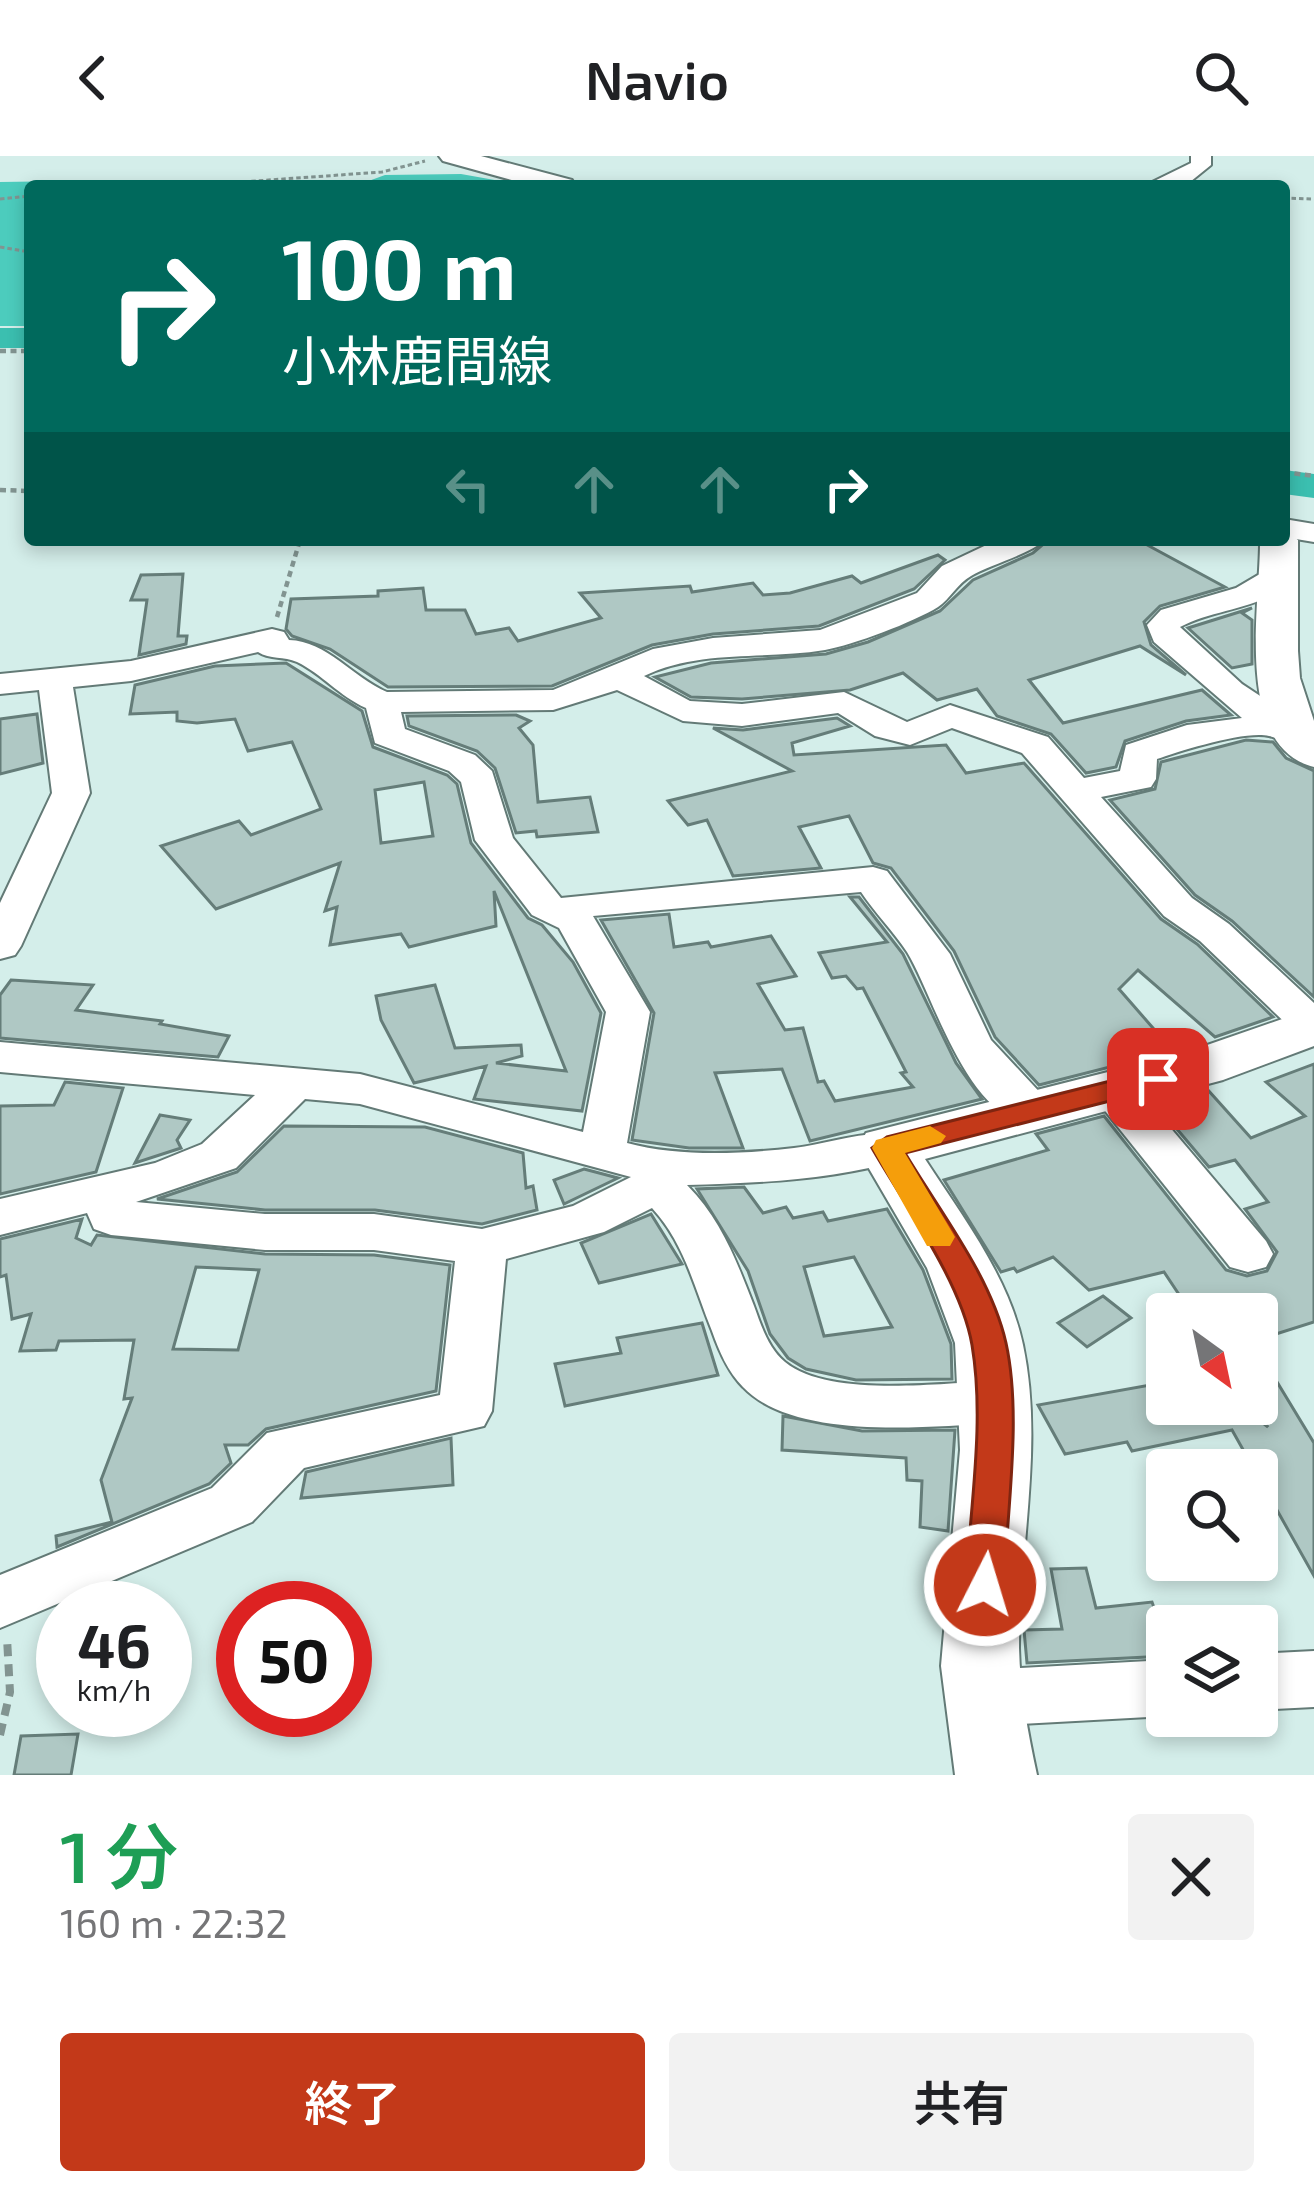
<!DOCTYPE html>
<html lang="ja">
<meta charset="utf-8">
<style>
:root{--surface:#fff;--page:#f2f2f2;--text:#202124;--muted:#757577;--accent:#c33919}
body{margin:0;font-family:"Exo 2","Noto Sans JP",sans-serif;background:var(--page);color:var(--text);height:100vh;display:flex;flex-direction:column;font-size:45px;white-space:nowrap}
*{box-sizing:border-box;margin:0}
p{font-size:39px;color:var(--muted)}
.icon{flex:none;width:66px;height:66px;fill:none;stroke:currentColor;stroke-width:2;stroke-linecap:round;stroke-linejoin:round}
.map{position:relative;height:1619px;overflow:hidden}
.side{display:flex;flex-direction:column;background:var(--surface);flex:1}
.side>*{flex:none}
.guide{position:absolute;left:24px;top:24px;width:1266px;height:366px;border-radius:12px;box-shadow:0 6px 18px #0003;background:#00695c;color:#fff;overflow:hidden}
.needle{width:78px;rotate:147deg}
.tools{position:absolute;left:1146px;top:1137px;display:grid;gap:24px}
.tools a{display:grid;place-items:center;width:132px;height:132px;border-radius:12px;background:var(--surface);box-shadow:0 6px 18px #0003;font-size:60px}
.speed{position:absolute;left:36px;top:1425px;display:flex;gap:24px;font-size:60px;font-weight:700;text-align:center}
.speed>*{display:grid;place-content:center;width:156px;height:156px;border-radius:50%;background:var(--surface);box-shadow:0 6px 18px #0003;line-height:1}
.speed small{font-size:30px;font-weight:400}
.speed .limit{border:18px solid #d22;background:#fff;color:#111}
.pin{position:absolute;display:grid;place-items:center;width:102px;height:102px;color:#fff;margin:-51px;border-radius:24px;box-shadow:0 6px 18px #0006}
.me{position:absolute;width:132px;margin:-66px;rotate:5deg;stroke-linejoin:round;filter:drop-shadow(0 0 9px #0008)}
.turn{display:flex;align-items:center;gap:42px;height:252px;padding:0 60px;font-size:54px}
.turn .icon{width:156px;height:156px;stroke-width:2.5}
.turn b{display:block;font-size:84px;line-height:102px}
.lanes{display:flex;align-items:center;height:114px;padding:0 60px;background:#0003;justify-content:center;gap:60px;direction:ltr}
.lanes .off{opacity:.35}
.round{display:grid;place-items:center;flex:none;width:126px;height:126px;border-radius:12px;background:var(--page)}
.headline{display:flex;align-items:center;justify-content:space-between;height:204px;padding:0 60px}
h1{font-size:72px;font-weight:600;line-height:90px;color:#1e9e55}
.cta{display:flex;gap:24px;margin-top:auto;padding:24px 60px}
.cta a{flex:1;height:138px;border-radius:12px;background:var(--accent);color:#fff;font-size:48px;font-weight:600;line-height:138px;text-align:center}
.cta a+a{background:var(--page);color:var(--text)}
header{display:flex;justify-content:space-between;align-items:center;height:156px;padding:0 60px;background:var(--surface);font-size:54px;font-weight:600}
.map>svg:first-child{display:block}
.forest{fill:#4cccbd}
.lines{fill:none;stroke-linecap:round;stroke-linejoin:round}
.river{fill:#3bbfb0;fill-rule:evenodd}
.building{fill:#afc8c4;stroke:#657d79;stroke-width:3;fill-rule:evenodd}
.minor-casing{stroke:#637a76;stroke-width:4}
.major-casing{stroke:#637a76;stroke-width:4}
.path-far2{stroke:#829491;stroke-width:3;stroke-dasharray:4.5 3;stroke-linecap:butt}
.path-far1{stroke:#829491;stroke-width:4.5;stroke-dasharray:6 4.5;stroke-linecap:butt}
.path{stroke:#829491;stroke-width:8;stroke-dasharray:12 8;stroke-linecap:butt}
.minor{fill:#fff;fill-rule:evenodd}
.major{fill:#fff;fill-rule:evenodd}
.route{fill:#c33919;stroke:#7f2510;stroke-width:3}
.slow{fill:#f59e0b}
</style>
<header><svg class="icon" aria-label="back" viewBox="0 0 24 24"><path d="M15 5l-7 7 7 7"/></svg>Navio<svg class="icon" aria-label="search" viewBox="0 0 24 24"><circle cx="10" cy="10" r="6"/><path d="M15 15l6 6"/></svg></header>
<div class="map">
<svg width="1314" height="1619" viewBox="0 0 1314 1619">
<rect width="100%" height="100%" fill="#d4eeea"/>
<!-- forest -->
<g class="forest">
<polygon points="461,18 528,30 355,30 385,19"/>
<polygon points="141,24 154,30 30,30 30,170 0,170 0,26"/>
</g>
<g class="lines">
<!-- river -->
<g class="river">
<rect x="0" y="172" width="30" height="20"/>
<polygon points="1284,314 1314,318 1314,342 1284,338"/>
</g>
</g>
<!-- building -->
<g class="building">
<polygon points="1048,384 1138,384 1225,431 1160,450 1144,466 1151,489 1186,519 1140,490 1029,524 1063,567 1202,534 1231,559 1186,565 1125,585 1116,611 1086,617 1051,578 997,560 977,533 937,544 903,517 850,534 742,543 691,541 655,521 711,507 826,498 868,486 940,455 973,424 1033,397"/>
<polygon points="938,399 945,404 914,433 819,470 713,478 652,489 552,530 388,531 330,493 292,480 286,473 291,443 378,440 378,435 423,432 426,454 465,454 476,478 509,472 518,485 601,462 580,437 690,430 692,436 753,427 763,439 790,437 852,420 861,427"/>
<polygon points="183,418 178,480 187,480 186,488 139,499 147,444 131,444 141,419"/>
<polygon points="1252,452 1242,457 1252,464 1252,508 1232,512 1188,472"/>
<path d="M 286,507 L 362,555 L 373,591 L 447,619 L 457,628 L 471,687 L 528,762 L 542,769 L 573,806 L 601,857 L 582,955 L 474,943 L 486,910 L 414,927 L 381,864 L 376,840 L 435,829 L 455,892 L 521,889 L 522,900 L 496,907 L 566,915 L 494,735 L 496,770 L 409,791 L 401,778 L 330,789 L 337,751 L 325,755 L 340,707 L 216,753 L 161,690 L 239,665 L 251,679 L 321,653 L 292,586 L 248,595 L 235,563 L 197,567 L 177,565 L 177,556 L 130,558 L 135,529 L 215,510 ZM 424,626 L 433,680 L 381,687 L 375,634 Z"/>
<polygon points="37,558 43,607 0,618 0,563"/>
<polygon points="516,559 530,565 519,572 533,589 538,646 590,641 598,676 537,681 536,675 516,677 495,612 477,595 409,570 407,560"/>
<polygon points="837,562 850,570 792,587 794,599 946,589 966,617 1024,607 1161,763 1197,788 1273,861 1215,881 1138,814 1119,833 1173,895 1039,929 995,881 954,795 891,712 873,707 849,660 799,671 821,712 733,720 707,664 688,669 668,645 792,615 713,572 743,574"/>
<polygon points="1246,584 1273,586 1286,602 1314,615 1314,841 1232,765 1195,739 1110,644 1155,633 1161,606"/>
<polygon points="850,741 859,741 903,798 956,907 982,943 810,985 782,913 715,917 743,992 689,992 632,984 654,857 601,764 669,758 674,791 708,786 711,791 771,780 796,820 758,828 785,874 803,872 818,926 824,925 835,945 913,931 901,917 906,916 863,832 857,833 846,820 832,822 819,797 887,786"/>
<polygon points="11,824 93,829 76,854 162,865 160,868 229,880 218,901 0,882 0,839"/>
<polygon points="1314,908 1314,1166 1257,1184 1257,1158 1192,1158 1164,1116 1089,1134 1053,1101 1017,1116 1014,1112 1001,1116 944,1024 1048,994 1036,978 1104,960 1226,1114 1247,1120 1267,1115 1277,1096 1245,1053 1268,1046 1235,1004 1209,1011 1155,947 1207,933 1251,982 1305,960 1266,926"/>
<polygon points="65,926 123,932 96,1016 0,1038 0,950 54,949"/>
<polygon points="160,959 190,964 177,984 181,992 135,1007"/>
<polygon points="284,970 425,971 523,997 526,1032 533,1030 537,1054 482,1068 375,1054 265,1054 157,1043 237,1016"/>
<polygon points="584,1013 618,1022 564,1048 554,1024"/>
<path d="M 744,1031 L 763,1057 L 786,1051 L 793,1062 L 823,1056 L 828,1065 L 887,1053 L 923,1114 L 951,1188 L 952,1223 L 856,1224 L 806,1213 L 788,1202 L 770,1178 L 748,1115 L 697,1033 ZM 854,1101 L 892,1171 L 824,1180 L 804,1111 Z"/>
<polygon points="651,1058 682,1108 599,1127 581,1087"/>
<path d="M 82,1063 L 76,1082 L 91,1089 L 97,1079 L 265,1098 L 374,1099 L 450,1109 L 436,1235 L 266,1273 L 248,1289 L 225,1289 L 231,1307 L 209,1328 L 57,1391 L 56,1380 L 112,1366 L 101,1324 L 132,1242 L 124,1243 L 134,1184 L 59,1185 L 56,1194 L 20,1195 L 31,1158 L 12,1163 L 6,1119 L 0,1121 L 0,1083 ZM 196,1111 L 259,1114 L 238,1194 L 173,1193 Z"/>
<polygon points="1103,1140 1131,1162 1087,1191 1058,1167"/>
<polygon points="702,1167 718,1219 565,1250 555,1208 621,1197 617,1182"/>
<polygon points="1257,1193 1314,1287 1314,1420 1232,1274 1132,1295 1127,1286 1065,1298 1038,1249 1167,1226 1167,1248 1239,1248 1268,1271 1257,1255"/>
<polygon points="783,1260 862,1275 955,1274 948,1375 920,1371 922,1325 907,1324 906,1302 782,1294"/>
<polygon points="451,1282 453,1329 301,1342 306,1316"/>
<polygon points="1086,1412 1096,1452 1152,1446 1156,1457 1167,1456 1167,1500 1027,1507 1024,1474 1062,1473 1051,1413"/>
<polygon points="78,1578 71,1619 14,1619 21,1580"/>
</g>
<g class="lines">
<defs>
<g id="minor">
<polygon points="1191,0 1211,0 1211,9 1190,26 1144,30 1191,7"/>
<polygon points="1284,363 1314,368 1314,386 1284,381"/>
<path d="M 997,384 L 1044,384 C 1033,397 989,409 971,420 C 957,428 950,443 938,451 C 914,466 853,489 825,494 C 765,504 700,493 644,520 L 690,545 L 742,548 L 844,536 L 907,566 L 950,549 L 962,553 L 1048,581 L 1084,622 L 1120,615 L 1126,589 L 1187,569 L 1242,562 L 1154,486 L 1147,469 L 1161,454 L 1236,432 L 1270,412 L 1292,412 L 1297,419 C 1268,454 1217,451 1180,471 L 1242,528 L 1313,575 L 1313,591 C 1292,596 1287,584 1269,580 C 1246,574 1180,595 1157,603 L 1156,623 L 1151,631 L 1101,641 L 1192,742 L 1229,768 L 1314,847 L 1314,884 L 1299,880 L 1200,785 L 1164,760 L 1022,597 L 952,572 L 910,589 L 875,580 L 838,557 L 742,570 L 683,565 L 617,534 L 553,554 L 401,556 L 405,573 L 475,599 L 492,615 L 513,682 L 561,742 L 873,711 L 887,715 L 950,798 L 991,884 L 1046,943 L 1053,954 L 1046,965 C 973,985 935,841 907,796 C 893,775 875,757 861,736 L 593,760 L 650,856 L 627,987 C 679,1001 740,998 794,992 C 829,988 869,971 904,981 L 911,992 L 904,1003 C 833,1024 761,1027 687,1029 C 721,1063 737,1106 754,1150 C 761,1169 768,1192 785,1206 C 829,1242 939,1227 994,1225 L 1013,1231 L 1021,1246 L 1013,1261 L 994,1267 C 927,1271 794,1285 743,1231 C 728,1216 719,1195 712,1175 C 694,1131 685,1088 652,1052 L 604,1076 L 506,1103 L 492,1255 L 484,1270 L 304,1312 L 252,1366 L 0,1472 L 0,1419 L 212,1332 L 267,1277 L 440,1239 L 455,1105 L 374,1094 L 265,1094 L 111,1079 L 94,1073 L 87,1057 L 0,1079 L 0,1043 L 155,1007 L 202,988 L 255,939 L 0,916 L 0,886 L 360,918 L 583,976 L 606,856 L 559,772 L 532,759 L 475,684 L 461,626 L 449,615 L 375,587 L 366,552 C 339,540 322,518 297,506 C 284,500 270,504 258,496 L 131,525 L 73,531 L 90,637 L 21,790 L 15,799 L 0,803 L 0,747 L 52,637 L 39,534 L 0,538 L 0,518 L 131,505 L 272,473 L 284,476 L 289,484 C 327,485 352,521 387,536 L 553,534 L 653,493 L 713,482 L 820,474 L 917,437 L 942,410 ZM 305,943 L 360,948 L 631,1021 L 573,1050 L 482,1073 L 374,1058 L 265,1058 L 136,1046 L 236,1012 Z"/>
<polygon points="1114,920 1130,924 1266,1085 1273,1098 1266,1111 1248,1116 1230,1111 1098,946 1091,935 1098,924"/>
<polygon points="1314,1495 1314,1551 1257,1554 1257,1498"/>
<polygon points="1167,1504 1167,1560 982,1570 960,1562 951,1542 960,1522 982,1514"/>
</g>
<g id="major">
<polygon points="439,0 481,0 572,24 576,30 533,30 443,5"/>
<path d="M 1284,374 L 1298,384 L 1298,495 L 1300,522 L 1314,565 L 1314,611 C 1232,591 1261,444 1260,384 L 1284,384 Z"/>
<path d="M 1314,852 L 1314,890 L 1223,924 L 925,1003 C 962,1060 1009,1121 1023,1189 C 1044,1289 1019,1391 1019,1492 C 1020,1535 1028,1577 1037,1619 L 955,1619 L 941,1510 L 960,1294 L 955,1187 L 927,1112 L 857,992 L 866,977 L 1187,896 Z"/>
</g>
</defs>
<!-- minor casing -->
<use href="#minor" class="minor-casing"/>
<!-- major casing -->
<use href="#major" class="major-casing"/>
<!-- path-far2 -->
<g class="path-far2">
<polyline points="184,30 382,16 425,5"/>
<polyline points="1284,42 1314,43"/>
<polyline points="0,43 30,40"/>
<polyline points="0,91 30,96"/>
</g>
<!-- path-far1 -->
<g class="path-far1">
<polyline points="0,195 30,195"/>
<polyline points="1284,316 1314,320"/>
<polyline points="0,334 30,335"/>
<polyline points="277,461 300,384"/>
</g>
<!-- path -->
<polyline class="path" points="0,1579 10,1536 7,1482"/>
<!-- minor -->
<use href="#minor" class="minor"/>
<!-- major -->
<use href="#major" class="major"/>
</g>
<!-- route -->
<path class="route" d="M 1158,913 L 1169,916 L 1173,923 L 1169,930 L 905,997 C 940,1056 991,1120 1006,1187 C 1022,1259 1007,1354 1004,1429 L 998,1441 L 985,1446 L 971,1441 L 966,1429 C 970,1351 985,1266 972,1189 C 961,1125 904,1048 872,992 L 887,981 Z"/>
<!-- slow -->
<polygon class="slow" points="930,970 946,980 941,987 905,997 955,1081 950,1090 927,1090 872,992 876,984"/>
</svg>
<div class="tools">
<a><svg class="needle" viewBox="-14 -14 28 28"><path d="M0-13l5 13h-10z" fill="#e53935"/><path d="M0 13l5-13h-10z" fill="#757577"/></svg></a>
<a><svg class="icon" aria-label="search" viewBox="0 0 24 24"><circle cx="10" cy="10" r="6"/><path d="M15 15l6 6"/></svg></a>
<a><svg class="icon" aria-label="layers" viewBox="0 0 24 24"><path d="M12 4l9 5-9 5-9-5zM3 14l9 5 9-5"/></svg></a>
</div>
<div class="speed"><div>46<small>km/h</small></div><div class="limit">50</div></div>
<div class="pin" style="left:1158px;top:923px;background:#d93025"><svg class="icon" aria-label="arrive" viewBox="0 0 24 24"><path d="M6 21V4h12l-3 4 3 4H6"/></svg></div>
<svg class="me" style="left:985px;top:1429px" viewBox="-20 -20 40 40"><circle r="17" fill="#c33919" stroke="#fff" stroke-width="3"/><path d="M0-11L8 9 0 5-8 9z" fill="#fff"/></svg>
<div class="guide">
<div class="turn"><svg class="icon" aria-label="right" viewBox="0 0 24 24"><path d="M7 20v-9h11M14 6l5 5-5 5"/></svg><div><b>100 m</b>小林鹿間線</div></div>
<div class="lanes"><svg class="icon off" aria-label="left" viewBox="0 0 24 24"><path d="M17 20v-9H6M10 6l-5 5 5 5"/></svg><svg class="icon off" aria-label="ahead" viewBox="0 0 24 24"><path d="M12 20V5M6 11l6-6 6 6"/></svg><svg class="icon off" aria-label="ahead" viewBox="0 0 24 24"><path d="M12 20V5M6 11l6-6 6 6"/></svg><svg class="icon" aria-label="right" viewBox="0 0 24 24"><path d="M7 20v-9h11M14 6l5 5-5 5"/></svg></div>
</div>
</div>
<section class="side">
<div class="headline"><div><h1>1 分</h1><p>160 m · 22:32</p></div><a class="round"><svg class="icon" aria-label="close" viewBox="0 0 24 24"><path d="M6 6l12 12M18 6L6 18"/></svg></a></div>
<div class="cta"><a>終了</a><a>共有</a></div>
</section>
